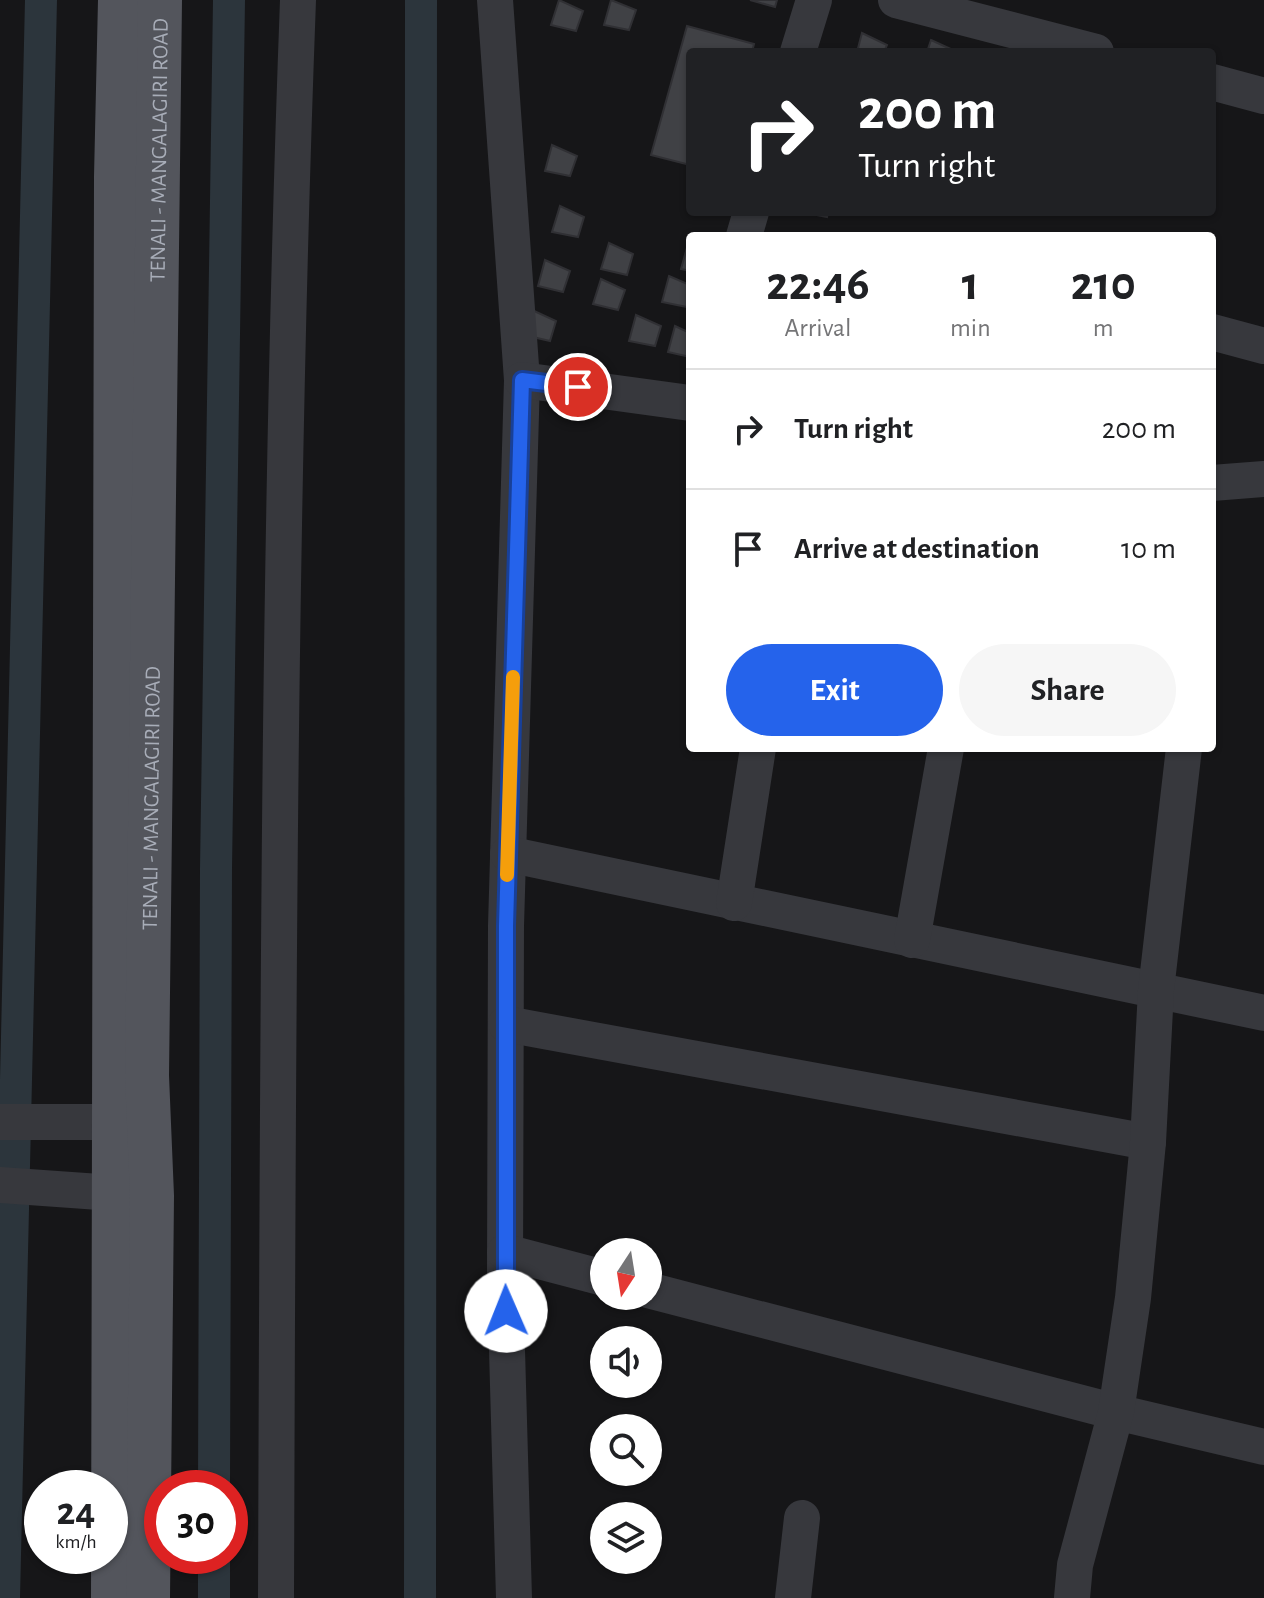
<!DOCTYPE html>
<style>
:root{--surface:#fff;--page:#f6f6f6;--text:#202124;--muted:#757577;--line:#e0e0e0;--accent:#2563eb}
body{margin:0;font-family:"Alegreya Sans",sans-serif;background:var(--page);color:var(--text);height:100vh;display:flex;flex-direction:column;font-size:30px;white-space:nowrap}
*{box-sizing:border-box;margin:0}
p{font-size:26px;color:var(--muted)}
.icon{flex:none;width:44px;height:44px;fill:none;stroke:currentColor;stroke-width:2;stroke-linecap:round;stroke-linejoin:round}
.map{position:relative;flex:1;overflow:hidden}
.side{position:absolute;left:686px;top:232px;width:530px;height:520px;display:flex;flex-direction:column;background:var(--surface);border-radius:8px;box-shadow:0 2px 6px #0004}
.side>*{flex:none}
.top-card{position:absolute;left:686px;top:48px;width:530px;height:168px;border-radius:8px;box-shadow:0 2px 6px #0004;background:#202124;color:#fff;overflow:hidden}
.needle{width:52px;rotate:192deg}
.fabs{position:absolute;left:590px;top:1238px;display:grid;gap:16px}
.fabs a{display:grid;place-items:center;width:72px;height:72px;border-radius:50%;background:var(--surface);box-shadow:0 2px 6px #0004;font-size:40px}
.speed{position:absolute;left:24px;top:1470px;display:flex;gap:16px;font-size:40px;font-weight:700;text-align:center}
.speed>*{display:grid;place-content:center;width:104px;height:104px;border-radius:50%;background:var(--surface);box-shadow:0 2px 6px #0004;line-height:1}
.speed small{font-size:20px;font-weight:400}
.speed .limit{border:12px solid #d22;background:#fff;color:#111}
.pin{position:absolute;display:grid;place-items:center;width:68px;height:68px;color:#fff;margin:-34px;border:4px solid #fff;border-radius:50%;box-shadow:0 2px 8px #0007}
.me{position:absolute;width:88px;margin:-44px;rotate:359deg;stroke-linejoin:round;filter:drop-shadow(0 0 6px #0008)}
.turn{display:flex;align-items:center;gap:28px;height:168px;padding:0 40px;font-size:36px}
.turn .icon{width:104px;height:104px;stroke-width:2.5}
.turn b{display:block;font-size:56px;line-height:68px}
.eta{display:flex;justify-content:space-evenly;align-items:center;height:136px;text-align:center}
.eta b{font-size:48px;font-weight:600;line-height:56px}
.cta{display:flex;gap:16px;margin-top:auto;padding:16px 40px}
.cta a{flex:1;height:92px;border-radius:48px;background:var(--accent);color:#fff;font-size:32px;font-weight:600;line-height:92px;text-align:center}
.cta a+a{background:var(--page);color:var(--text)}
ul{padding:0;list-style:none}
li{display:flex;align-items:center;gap:24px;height:120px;padding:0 40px;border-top:2px solid var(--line)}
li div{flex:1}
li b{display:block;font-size:30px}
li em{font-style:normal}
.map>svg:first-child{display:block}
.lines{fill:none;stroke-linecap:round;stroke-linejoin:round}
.canal{stroke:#2c353c;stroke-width:32}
.building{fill:#404145;stroke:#303034;stroke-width:2}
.minor{stroke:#37383d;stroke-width:36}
.major{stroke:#53555c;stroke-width:44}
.route-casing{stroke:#184099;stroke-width:20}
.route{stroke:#2563eb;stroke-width:14}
.slow{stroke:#f59e0b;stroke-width:14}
.labels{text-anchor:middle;stroke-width:6;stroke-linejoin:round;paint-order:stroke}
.street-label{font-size:22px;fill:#a8adb8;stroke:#111113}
</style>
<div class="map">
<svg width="1264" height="1598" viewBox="0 0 1264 1598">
<rect width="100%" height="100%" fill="#161618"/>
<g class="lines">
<!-- canal -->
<g class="canal">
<polyline points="214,1488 216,869 229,0"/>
<polyline points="4,1598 41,0"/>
<polyline points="214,1598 214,1556"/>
<polyline points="420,1598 421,0"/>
</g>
</g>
<!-- building -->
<g class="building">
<polygon points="559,0 583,11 576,31 551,25"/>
<polygon points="611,0 636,10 629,30 604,25"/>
<polygon points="750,0 777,0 775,7"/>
<polygon points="687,26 754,44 752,52 690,52 690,165 651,155"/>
<polygon points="862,33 887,45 884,52 857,52"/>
<polygon points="931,40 955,51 955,52 927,52"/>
<polygon points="552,145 577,156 570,176 545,171"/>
<polygon points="560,206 584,217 578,237 552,232"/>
<polygon points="802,212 828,212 827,217"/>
<polygon points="609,243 633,254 627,275 601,269"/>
<polygon points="688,244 690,244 690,271 681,269"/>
<polygon points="545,260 570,271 563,292 538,286"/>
<polygon points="669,276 690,285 687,307 662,302"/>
<polygon points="601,279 625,290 618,310 593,304"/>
<polygon points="532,310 556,321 550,341 524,335"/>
<polygon points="636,315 661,326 655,346 629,341"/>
<polygon points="675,326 690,333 690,357 668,352"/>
</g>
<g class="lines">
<!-- minor -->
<g class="minor">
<polyline points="495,0 522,380 506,926 505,1279 514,1598"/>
<polyline points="896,0 1096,52"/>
<polyline points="798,52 814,0"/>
<polyline points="1212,82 1264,96"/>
<polyline points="744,236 751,212"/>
<polyline points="1212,332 1264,346"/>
<polyline points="522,380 690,403"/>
<polyline points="1212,483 1264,479"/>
<polyline points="508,854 1264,1013"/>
<polyline points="734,903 758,748"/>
<polyline points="912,940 946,748"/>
<polyline points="506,1024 1148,1142"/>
<polyline points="0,1122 142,1122"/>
<polyline points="0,1185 142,1195"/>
<polyline points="505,1252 604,1278"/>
<polyline points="648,1290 1116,1412 1264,1447"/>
<path d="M 276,1598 C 278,1065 278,532 298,0"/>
<polyline points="793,1598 802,1518"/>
<polyline points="1072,1598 1075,1565 1116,1412 1133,1298 1148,1142 1156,990 1184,748"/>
</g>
<!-- major -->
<g class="major">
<polyline points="113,1598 116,177 120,0"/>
<path id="s1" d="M 148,1598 L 152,1196 L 147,1076 L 160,0"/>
</g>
</g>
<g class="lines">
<defs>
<polyline id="route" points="506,1311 506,926 522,380 578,387"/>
</defs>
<!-- route casing -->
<use href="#route" class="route-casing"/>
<!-- route -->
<use href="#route" class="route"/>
<!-- slow -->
<polyline class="slow" points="507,875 513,677"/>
</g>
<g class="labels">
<!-- street labels -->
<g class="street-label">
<text dy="8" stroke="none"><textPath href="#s1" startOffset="1448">TENALI - MANGALAGIRI ROAD</textPath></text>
<text dy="8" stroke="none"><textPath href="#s1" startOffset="800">TENALI - MANGALAGIRI ROAD</textPath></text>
</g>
</g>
</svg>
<div class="fabs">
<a><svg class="needle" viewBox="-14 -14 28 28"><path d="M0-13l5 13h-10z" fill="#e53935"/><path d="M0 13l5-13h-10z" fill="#757577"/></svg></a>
<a><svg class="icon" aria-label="sound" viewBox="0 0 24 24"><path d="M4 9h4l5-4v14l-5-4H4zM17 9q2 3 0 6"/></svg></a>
<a><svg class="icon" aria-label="search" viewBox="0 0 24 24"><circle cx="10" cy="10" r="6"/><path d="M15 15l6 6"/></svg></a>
<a><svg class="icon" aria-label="layers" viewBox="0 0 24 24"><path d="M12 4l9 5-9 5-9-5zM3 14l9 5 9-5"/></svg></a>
</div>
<div class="speed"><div>24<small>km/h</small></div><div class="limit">30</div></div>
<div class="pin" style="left:578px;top:387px;background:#d93025"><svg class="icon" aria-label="arrive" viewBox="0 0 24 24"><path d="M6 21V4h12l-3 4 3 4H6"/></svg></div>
<svg class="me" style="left:506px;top:1311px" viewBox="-20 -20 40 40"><circle r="19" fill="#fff"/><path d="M0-13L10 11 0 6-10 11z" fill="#2563eb"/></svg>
<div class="top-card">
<div class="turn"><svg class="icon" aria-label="right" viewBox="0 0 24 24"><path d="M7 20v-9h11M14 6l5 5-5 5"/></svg><div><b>200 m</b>Turn right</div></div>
</div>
<section class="side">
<div class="eta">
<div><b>22:46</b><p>Arrival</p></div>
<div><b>1</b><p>min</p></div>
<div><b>210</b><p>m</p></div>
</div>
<ul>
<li><svg class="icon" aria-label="right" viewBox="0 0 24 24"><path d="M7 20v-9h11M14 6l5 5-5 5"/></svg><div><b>Turn right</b></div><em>200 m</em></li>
<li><svg class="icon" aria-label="arrive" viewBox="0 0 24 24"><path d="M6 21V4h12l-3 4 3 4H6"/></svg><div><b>Arrive at destination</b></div><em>10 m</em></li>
</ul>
<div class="cta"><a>Exit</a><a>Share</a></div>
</section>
</div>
